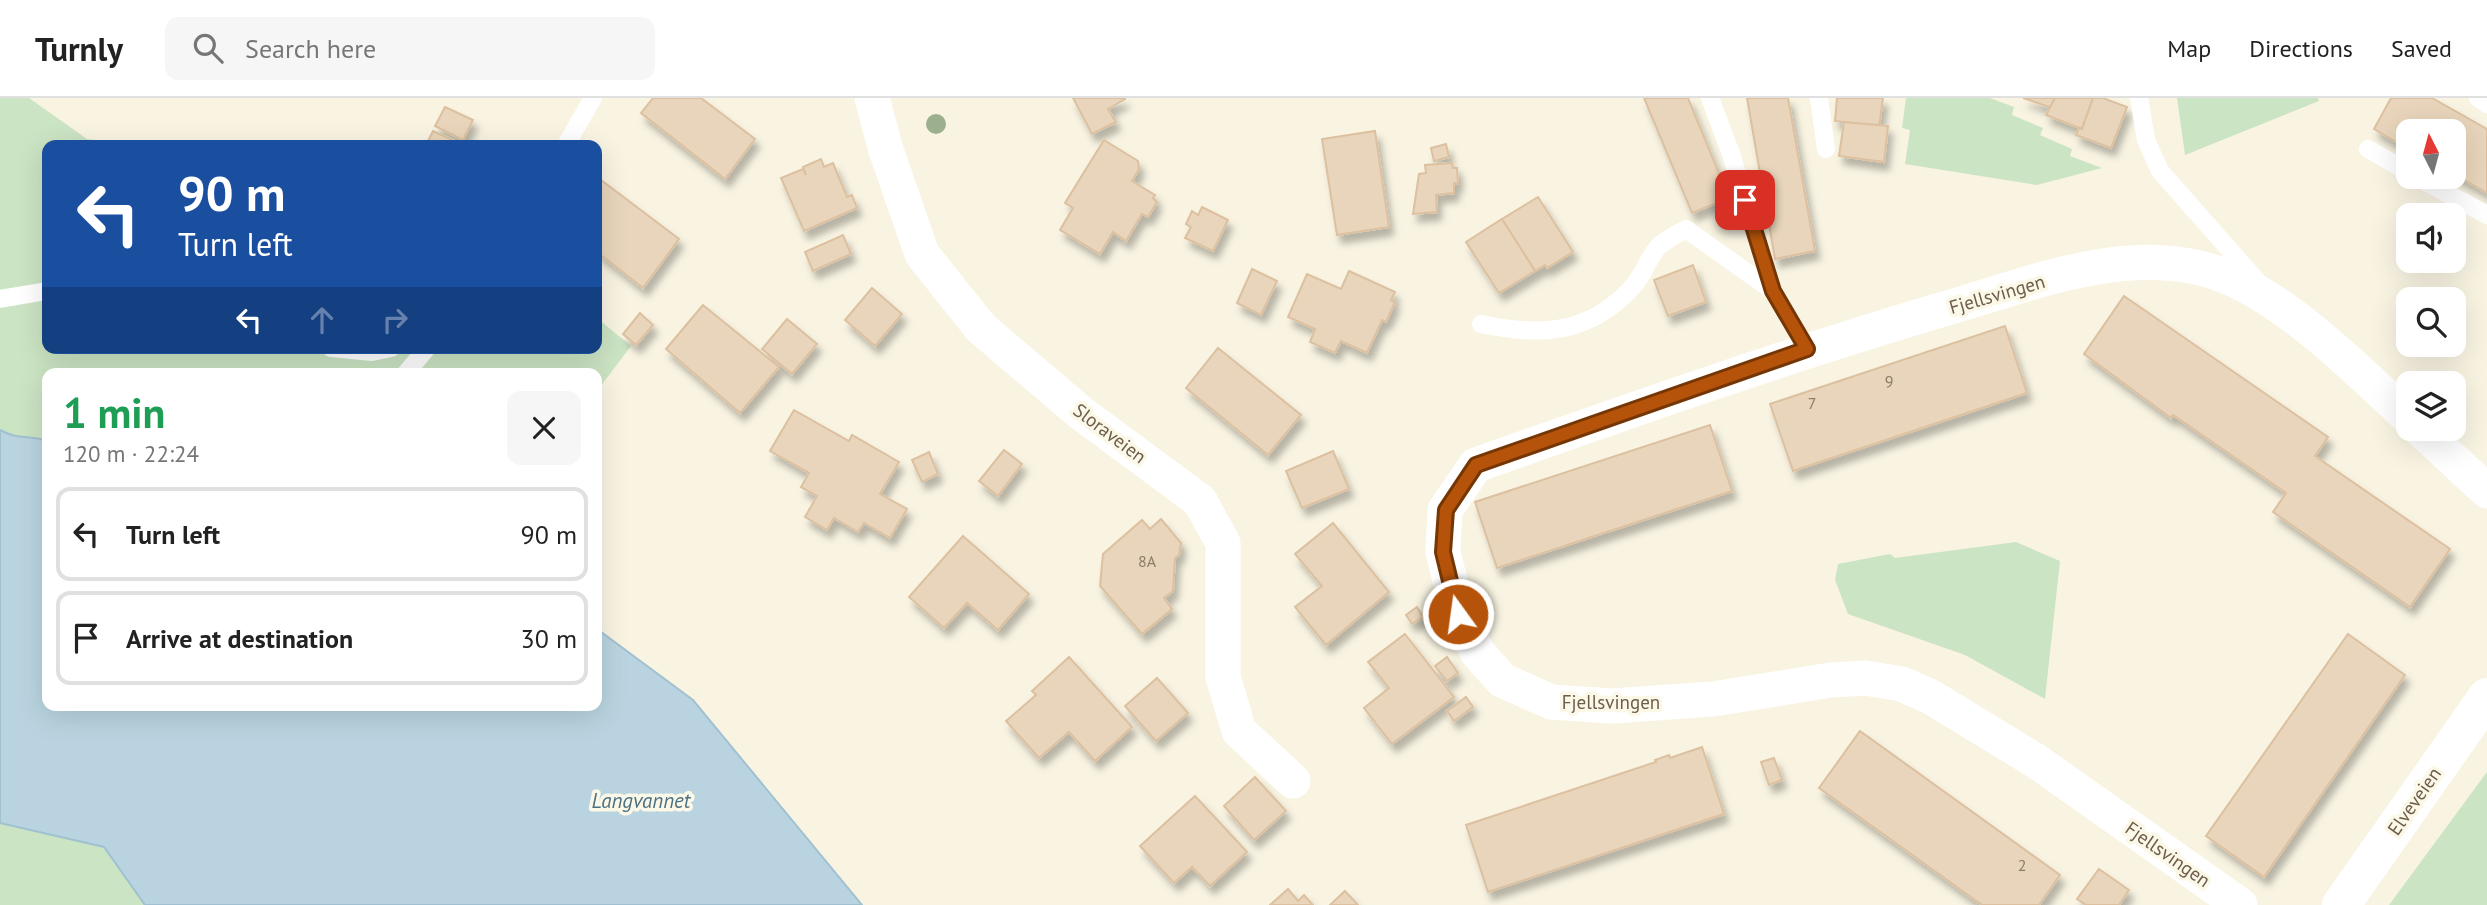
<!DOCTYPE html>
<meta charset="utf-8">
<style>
:root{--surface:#fff;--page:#f6f6f6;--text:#222;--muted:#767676;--line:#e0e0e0}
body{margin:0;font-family:"PT Sans",sans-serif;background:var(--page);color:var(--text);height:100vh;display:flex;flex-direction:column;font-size:26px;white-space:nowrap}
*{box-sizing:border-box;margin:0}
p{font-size:23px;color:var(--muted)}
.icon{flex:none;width:38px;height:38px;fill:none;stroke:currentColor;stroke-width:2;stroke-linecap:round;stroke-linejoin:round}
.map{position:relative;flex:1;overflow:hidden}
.panel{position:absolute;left:42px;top:270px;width:560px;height:343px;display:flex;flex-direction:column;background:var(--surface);border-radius:14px;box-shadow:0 7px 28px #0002}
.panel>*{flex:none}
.hud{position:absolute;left:42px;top:42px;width:560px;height:214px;border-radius:14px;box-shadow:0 7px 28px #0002;background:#1a4fa0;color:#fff;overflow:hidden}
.needle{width:46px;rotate:354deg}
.buttons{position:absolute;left:2396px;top:21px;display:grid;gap:14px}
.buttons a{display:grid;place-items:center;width:70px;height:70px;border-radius:14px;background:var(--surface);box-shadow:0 7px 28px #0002;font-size:35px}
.pin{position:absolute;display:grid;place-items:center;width:60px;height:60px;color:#fff;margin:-30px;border-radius:14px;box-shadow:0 4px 10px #0006}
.me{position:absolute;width:77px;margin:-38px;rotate:346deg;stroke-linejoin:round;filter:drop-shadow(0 0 5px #0008)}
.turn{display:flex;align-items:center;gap:24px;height:147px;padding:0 21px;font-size:32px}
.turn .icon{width:91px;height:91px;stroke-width:2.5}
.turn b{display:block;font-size:49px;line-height:60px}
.lanes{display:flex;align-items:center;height:66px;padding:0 21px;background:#0003;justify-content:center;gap:35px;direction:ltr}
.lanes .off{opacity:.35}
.round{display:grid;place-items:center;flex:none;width:74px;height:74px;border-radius:14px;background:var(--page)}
.head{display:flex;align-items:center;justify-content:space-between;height:119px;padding:0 21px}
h1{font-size:42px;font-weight:700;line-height:52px;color:#1e9e55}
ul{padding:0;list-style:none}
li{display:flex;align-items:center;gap:21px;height:94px;margin:0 14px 10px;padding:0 7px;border:4px solid var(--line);border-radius:14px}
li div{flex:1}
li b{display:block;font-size:26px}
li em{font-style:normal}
header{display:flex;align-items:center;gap:42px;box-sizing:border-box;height:98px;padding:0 35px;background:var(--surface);border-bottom:2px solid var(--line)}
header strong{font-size:33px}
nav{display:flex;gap:38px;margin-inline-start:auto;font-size:24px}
.search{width:490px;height:63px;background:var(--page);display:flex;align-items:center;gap:18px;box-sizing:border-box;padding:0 24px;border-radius:14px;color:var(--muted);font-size:26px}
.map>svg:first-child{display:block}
.green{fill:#cbe4c3}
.water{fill:#b9d4e0;stroke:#a1c1d0;stroke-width:2}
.building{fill:#e8d5bb;stroke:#dcc09f;stroke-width:2;filter:url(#shadow)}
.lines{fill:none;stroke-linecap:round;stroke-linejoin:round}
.lane{stroke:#fff;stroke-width:18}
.street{stroke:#fff;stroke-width:35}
.secondary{stroke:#fff;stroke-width:38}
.tree{fill:#9cb08d}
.route-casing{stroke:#753606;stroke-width:18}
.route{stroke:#b45309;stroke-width:12}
.labels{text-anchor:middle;stroke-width:7;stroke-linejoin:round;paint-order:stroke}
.number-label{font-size:16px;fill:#8c7b68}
.street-label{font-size:19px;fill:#6d5d4c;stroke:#fcf8e7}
.water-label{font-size:21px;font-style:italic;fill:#4c7285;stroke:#fcf8e7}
</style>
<header>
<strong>Turnly</strong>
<div class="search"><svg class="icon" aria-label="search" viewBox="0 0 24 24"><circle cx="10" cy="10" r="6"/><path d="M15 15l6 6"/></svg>Search here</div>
<nav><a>Map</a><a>Directions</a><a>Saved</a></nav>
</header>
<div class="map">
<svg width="2487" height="807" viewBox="0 0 2487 807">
<defs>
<filter id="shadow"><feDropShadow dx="4.5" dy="8" stdDeviation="3.5" flood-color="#0004"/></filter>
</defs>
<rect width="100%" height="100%" fill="#f9f4e2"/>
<!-- green -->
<g class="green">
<path d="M 0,0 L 29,0 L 87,41 L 135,47 L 47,47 L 47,250 L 597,250 L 597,220 L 631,248 L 597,293 L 597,275 L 47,275 L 47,343 C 28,336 20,343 0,332 Z"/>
<polygon points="1906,0 1990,0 2014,9 2012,17 2043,30 2040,37 2072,51 2070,58 2102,70 2037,87 1905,66 1910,32 1902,30"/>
<polygon points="2177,0 2318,0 2319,3 2185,57"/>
<polygon points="2016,444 2060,463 2045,601 1965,557 1848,516 1835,482 1838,466 1890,456 1895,460"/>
<polygon points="2487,674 2487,807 2389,807"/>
<polygon points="0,725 104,749 145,807 0,807"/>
</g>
<!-- water -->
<path class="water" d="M 0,332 C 20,343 28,336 47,343 L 47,607 L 597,607 L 597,531 L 693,602 L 862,807 L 145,807 L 104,749 L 0,725 Z"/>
<!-- building -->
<g class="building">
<polygon points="653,0 701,0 755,41 725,81 641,15"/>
<polygon points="1073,0 1124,0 1125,1 1108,11 1116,24 1092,36"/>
<polygon points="1644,0 1688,0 1729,100 1692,115"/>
<polygon points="1747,0 1788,0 1815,153 1775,161"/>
<polygon points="1837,0 1883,0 1879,29 1835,23"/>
<polygon points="2023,0 2055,0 2052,10"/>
<polygon points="2055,0 2093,0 2082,31 2046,17"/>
<polygon points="2093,0 2103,0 2127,9 2111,50 2076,37 2079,30 2082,31"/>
<polygon points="2391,0 2432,0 2487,31 2487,95 2454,76 2454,33 2408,33 2408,51 2374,31"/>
<polygon points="445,9 473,22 463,42 435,28"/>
<polygon points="1844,24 1888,28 1884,64 1839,58"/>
<polygon points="433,33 463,47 426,47"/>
<polygon points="1375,33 1389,129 1337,137 1322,41"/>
<polygon points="1104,42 1138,63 1139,71 1132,83 1155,97 1153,100 1157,104 1148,119 1142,116 1126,143 1113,134 1100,156 1060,132 1073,110 1065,105"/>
<polygon points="1446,46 1449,59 1434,63 1431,50"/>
<polygon points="821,61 824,69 833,65 847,99 852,97 857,110 804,133 781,80 803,71 806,77 803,69"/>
<polygon points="1452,65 1453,70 1457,70 1458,86 1454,85 1454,95 1436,97 1437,114 1413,116 1419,76 1426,75 1425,67"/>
<polygon points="601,82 679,141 643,190 597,154 597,88"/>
<polygon points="1538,99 1573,154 1547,170 1545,167 1535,173 1502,121"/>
<polygon points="1202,109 1228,122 1213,153 1185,140 1191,129 1186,126 1192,113 1198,117"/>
<polygon points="1502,121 1535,173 1499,195 1466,144"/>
<polygon points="843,137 851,156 813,173 805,154"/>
<polygon points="1693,167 1706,204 1668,218 1654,182"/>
<polygon points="1252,171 1277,183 1261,217 1237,205"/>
<polygon points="1349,173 1395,194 1391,202 1395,204 1386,224 1382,222 1367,255 1341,243 1335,255 1310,244 1315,231 1288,219 1307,176 1341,191"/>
<polygon points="872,190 902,216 875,248 845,222"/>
<polygon points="2124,198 2328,339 2315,358 2450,451 2410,509 2273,414 2286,395 2173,317 2171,320 2084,256"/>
<polygon points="703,207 779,269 740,315 666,251"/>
<polygon points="640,215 653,227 636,247 623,236"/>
<polygon points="787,221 817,246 792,276 762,251"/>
<polygon points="2005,228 2027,295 1793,373 1770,306"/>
<polygon points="1218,250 1301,317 1268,357 1186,290"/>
<polygon points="794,312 849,343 852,337 899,364 880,396 907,411 890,440 864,425 858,434 834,420 827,432 805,419 817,398 801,389 809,375 770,353"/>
<polygon points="1710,327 1732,393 1497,470 1475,404"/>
<polygon points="1004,352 1022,366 998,398 979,383"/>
<polygon points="1333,353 1349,391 1302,410 1286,373"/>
<polygon points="929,354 938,376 922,384 912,362"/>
<polygon points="1161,421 1181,445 1179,457 1175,460 1173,493 1164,500 1172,511 1142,536 1100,488 1103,456 1142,422 1150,431"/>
<polygon points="1333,425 1389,494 1326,547 1295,509 1322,488 1295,456"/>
<polygon points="963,438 1029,496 998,532 967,505 944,530 909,499"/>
<polygon points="1417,509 1423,519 1412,526 1406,517"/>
<polygon points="1405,536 1454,599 1392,646 1364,610 1389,590 1368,564"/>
<polygon points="2348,536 2405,577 2264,779 2206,738"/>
<polygon points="1069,559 1132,629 1095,663 1069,634 1039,660 1006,623 1036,597 1032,593"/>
<polygon points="1447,559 1458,575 1447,583 1435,568"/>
<polygon points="1157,580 1188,615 1156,643 1125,608"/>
<polygon points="1466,599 1473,609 1454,623 1447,613"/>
<polygon points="1860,633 2060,777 2039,807 1982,807 1819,690"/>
<polygon points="1702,649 1724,716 1488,794 1466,727 1656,664 1655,662 1669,657 1670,660"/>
<polygon points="1774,660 1782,682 1769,687 1761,664"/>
<polygon points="1255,679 1286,713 1254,742 1224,708"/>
<polygon points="1195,698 1247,754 1210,788 1192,769 1174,785 1140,748"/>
<polygon points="2099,771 2129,792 2119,807 2086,807 2077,801"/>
<polygon points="1288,791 1298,803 1304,797 1313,807 1270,807"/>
<polygon points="1345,793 1358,807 1330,807"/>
</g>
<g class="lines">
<!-- lane -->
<g class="lane">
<polyline points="1710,0 1731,56 1773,193 1807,251"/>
<polyline points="1819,0 1826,51"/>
<polyline points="2139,0 2146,42 2160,73 2258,184"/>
<polyline points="2478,0 2487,6"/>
<polyline points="566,47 593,0"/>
<polyline points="2368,51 2408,74"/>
<polyline points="2417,79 2487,117"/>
<polyline points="0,201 47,193"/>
<path d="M 1481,226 C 1542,239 1592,236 1635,186 C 1644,175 1649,159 1658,149 C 1665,142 1677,136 1686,131 L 1773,193"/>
<polyline points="331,250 372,254 391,250"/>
<polyline points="406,275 427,250"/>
</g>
<!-- street -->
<g class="street">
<polyline points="872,0 885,49 922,156 981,230 1081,315 1200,403 1223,445 1223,579 1239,633 1293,683"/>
<polyline points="2420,331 2487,393"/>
<path d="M 2240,807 L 2036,663 L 1931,599 L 1902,586 L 1865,580 L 1831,582 L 1713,601 L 1612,608 L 1551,604 L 1502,582 L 1478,555 L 1458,516 L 1443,454 L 1445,412 L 1476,367 C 1629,313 1782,259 1937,213 C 2023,189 2110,150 2200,170 C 2274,187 2353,268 2408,319"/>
</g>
<!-- secondary -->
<polyline class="secondary" points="2341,807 2487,599"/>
</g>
<!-- trees -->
<circle class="tree" cx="936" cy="26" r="10"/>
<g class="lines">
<defs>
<polyline id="route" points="1458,516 1443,454 1446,412 1476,367 1807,251 1773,193 1745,102"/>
</defs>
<!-- route casing -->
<use href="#route" class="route-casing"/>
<!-- route -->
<use href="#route" class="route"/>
</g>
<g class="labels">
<!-- number labels -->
<g class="number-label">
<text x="1889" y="289">9</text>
<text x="1812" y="311">7</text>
<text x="1147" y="469">8A</text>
<text x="2022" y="773">2</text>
</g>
<!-- street labels -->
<g class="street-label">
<text transform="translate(1997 196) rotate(-16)" y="7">Fjellsvingen</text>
<text transform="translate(1110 335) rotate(37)" y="7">Sloraveien</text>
<text x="1611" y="611">Fjellsvingen</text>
<text transform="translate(2414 703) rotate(-55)" y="7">Elveveien</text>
<text transform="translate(2168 756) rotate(35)" y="7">Fjellsvingen</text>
</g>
<!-- water labels -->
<g class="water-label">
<text x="641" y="710">Langvannet</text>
</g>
</g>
</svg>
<div class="buttons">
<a><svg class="needle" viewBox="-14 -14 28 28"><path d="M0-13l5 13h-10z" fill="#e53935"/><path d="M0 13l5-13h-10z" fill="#767676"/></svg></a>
<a><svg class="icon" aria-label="sound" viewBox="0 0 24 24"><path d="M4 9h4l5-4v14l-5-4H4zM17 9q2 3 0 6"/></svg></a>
<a><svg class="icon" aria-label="search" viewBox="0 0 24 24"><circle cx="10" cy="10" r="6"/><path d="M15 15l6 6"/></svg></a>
<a><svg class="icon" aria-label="layers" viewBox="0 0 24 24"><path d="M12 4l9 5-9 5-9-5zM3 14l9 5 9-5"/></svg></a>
</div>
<div class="pin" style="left:1745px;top:102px;background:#d93025"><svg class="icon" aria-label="arrive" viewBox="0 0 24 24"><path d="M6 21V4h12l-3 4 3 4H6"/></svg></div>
<svg class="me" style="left:1458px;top:516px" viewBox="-20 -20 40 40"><circle r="17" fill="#b45309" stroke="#fff" stroke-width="3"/><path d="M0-11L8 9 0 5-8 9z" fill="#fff"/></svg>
<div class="hud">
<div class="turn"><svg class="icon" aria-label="left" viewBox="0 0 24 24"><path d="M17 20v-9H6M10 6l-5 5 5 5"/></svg><div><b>90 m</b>Turn left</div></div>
<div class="lanes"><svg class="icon" aria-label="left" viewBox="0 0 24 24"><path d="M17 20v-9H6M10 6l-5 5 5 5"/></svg><svg class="icon off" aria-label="ahead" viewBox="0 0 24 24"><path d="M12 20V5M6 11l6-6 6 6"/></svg><svg class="icon off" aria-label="right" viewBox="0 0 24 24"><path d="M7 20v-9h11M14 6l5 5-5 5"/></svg></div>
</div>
<section class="panel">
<div class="head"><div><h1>1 min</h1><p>120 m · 22:24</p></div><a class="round"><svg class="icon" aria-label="close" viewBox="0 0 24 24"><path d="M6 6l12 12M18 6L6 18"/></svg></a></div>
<ul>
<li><svg class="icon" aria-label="left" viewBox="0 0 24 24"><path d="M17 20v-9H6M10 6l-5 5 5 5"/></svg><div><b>Turn left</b></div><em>90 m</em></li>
<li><svg class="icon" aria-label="arrive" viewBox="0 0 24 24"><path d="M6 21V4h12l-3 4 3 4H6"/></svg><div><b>Arrive at destination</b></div><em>30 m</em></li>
</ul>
</section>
</div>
